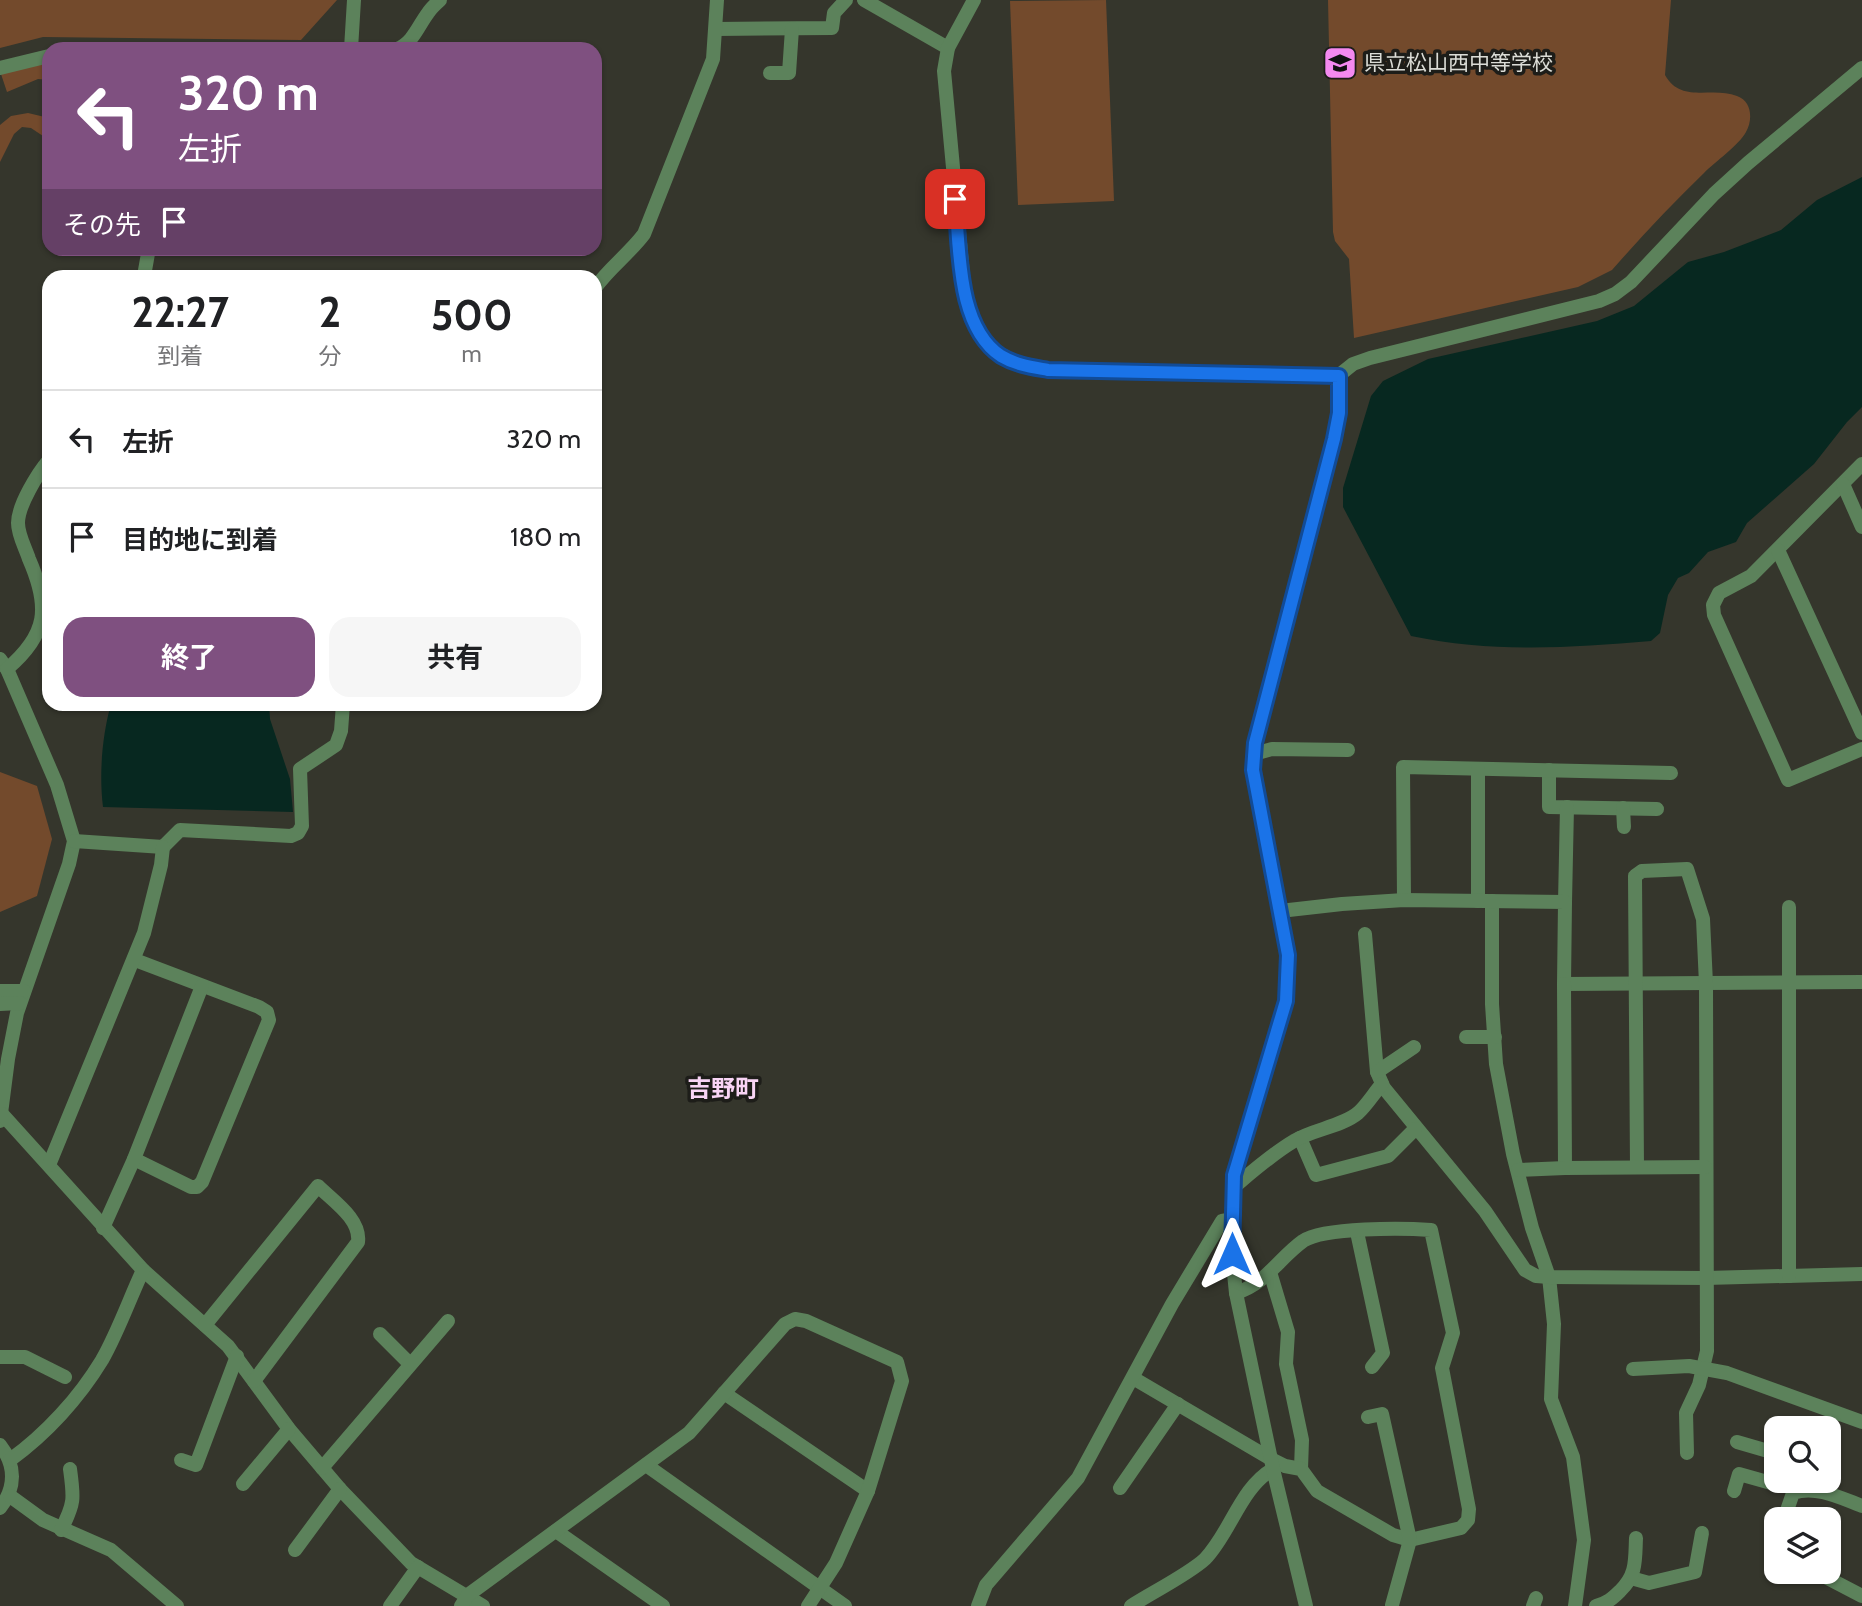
<!DOCTYPE html>
<html lang="ja">
<meta charset="utf-8">
<style>
:root{--surface:#fff;--page:#f6f6f6;--text:#202124;--muted:#757577;--line:#e0e0e0;--accent:#7f5080}
body{margin:0;font-family:Cabin,"Noto Sans JP",sans-serif;background:var(--page);color:var(--text);height:100vh;display:flex;flex-direction:column;font-size:26px;white-space:nowrap}
*{box-sizing:border-box;margin:0}
p{font-size:23px;color:var(--muted)}
.icon{flex:none;width:38px;height:38px;fill:none;stroke:currentColor;stroke-width:2;stroke-linecap:round;stroke-linejoin:round}
.map{position:relative;flex:1;overflow:hidden}
.drawer{position:absolute;left:42px;top:270px;width:560px;height:441px;display:flex;flex-direction:column;background:var(--surface);border-radius:21px;box-shadow:0 2px 5px #0004}
.drawer>*{flex:none}
.top-card{position:absolute;left:42px;top:42px;width:560px;height:214px;border-radius:21px;box-shadow:0 2px 5px #0004;background:#7f5080;color:#fff;overflow:hidden}
.tools{position:absolute;left:1764px;top:1416px;display:grid;gap:14px}
.tools a{display:grid;place-items:center;width:77px;height:77px;border-radius:14px;background:var(--surface);box-shadow:0 2px 5px #0004;font-size:35px}
.pin{position:absolute;display:grid;place-items:center;width:60px;height:60px;color:#fff;margin:-30px;border-radius:14px;box-shadow:0 4px 10px #0006}
.me{position:absolute;width:77px;margin:-38px;rotate:0deg;stroke-linejoin:round;filter:drop-shadow(0 0 5px #0008)}
.turn{display:flex;align-items:center;gap:24px;height:147px;padding:0 21px;font-size:32px}
.turn .icon{width:91px;height:91px;stroke-width:2.5}
.turn b{display:block;font-size:49px;line-height:60px}
.then{display:flex;align-items:center;height:66px;padding:0 21px;background:#0003;gap:14px;font-size:26px}
.eta{display:flex;justify-content:space-evenly;align-items:center;height:119px;text-align:center}
.eta b{font-size:42px;font-weight:700;line-height:49px}
.cta{display:flex;gap:14px;margin-top:auto;padding:14px 21px}
.cta a{flex:1;height:80px;border-radius:21px;background:var(--accent);color:#fff;font-size:28px;font-weight:700;line-height:80px;text-align:center}
.cta a+a{background:var(--page);color:var(--text)}
ul{padding:0;list-style:none}
li{display:flex;align-items:center;gap:21px;height:98px;padding:0 21px;border-top:2px solid var(--line)}
li div{flex:1}
li b{display:block;font-size:26px}
li em{font-style:normal}
.map>svg:first-child{display:block}
.green{fill:#734a2c}
.water{fill:#072820}
.lines{fill:none;stroke-linecap:round;stroke-linejoin:round}
.minor{stroke:#5c825b;stroke-width:14}
.route-casing{stroke:#114b97;stroke-width:18}
.route{stroke:#1a73e8;stroke-width:12}
.labels{text-anchor:middle;stroke-width:7;stroke-linejoin:round;paint-order:stroke}
.poi-label{font-size:21px;fill:#dcddd7;stroke:#1d1d19;text-anchor:start}
.quarter-label{font-size:24px;font-weight:bold;fill:#f8d4f5;stroke:#1d1d19}
</style>
<div class="map">
<svg width="1862" height="1606" viewBox="0 0 1862 1606">
<rect width="100%" height="100%" fill="#35362c"/>
<!-- green -->
<g class="green">
<polygon points="0,0 337,0 301,40 43,37 0,48"/>
<polygon points="1106,0 1114,201 1018,205 1010,1"/>
<path d="M 1328,0 L 1671,0 L 1665,75 C 1681,104 1712,86 1737,96 C 1752,101 1753,120 1746,132 C 1739,145 1715,162 1704,173 C 1672,204 1641,237 1612,270 L 1578,287 L 1354,338 L 1349,259 L 1335,241 L 1333,232 Z"/>
<polygon points="49,60 49,80 38,79 7,92 1,74"/>
<polygon points="28,113 49,118 49,140 31,128 22,127 14,134 0,162 0,125 11,116"/>
<polygon points="0,772 37,786 52,839 37,896 0,912"/>
</g>
<!-- water -->
<g class="water">
<path d="M 1862,177 L 1862,407 L 1847,422 L 1814,464 L 1747,523 L 1736,542 L 1708,552 L 1689,573 L 1678,578 L 1668,595 L 1660,633 L 1651,641 C 1568,648 1493,653 1411,636 L 1343,507 L 1343,488 L 1371,396 L 1383,381 L 1428,359 L 1597,321 L 1634,306 L 1688,262 L 1724,252 L 1781,230 L 1817,200 Z"/>
<path d="M 111,704 L 269,704 L 270,719 L 290,779 L 293,812 L 103,807 C 99,774 102,736 111,704 Z"/>
</g>
<g class="lines">
<!-- minor -->
<g class="minor">
<polyline points="864,0 948,48"/>
<path d="M 974,0 L 948,48 L 944,71 L 965,296 C 978,346 998,361 1048,370 L 1338,376 L 1353,364 L 1370,358 L 1599,301 L 1615,294 L 1631,282 L 1714,194 L 1748,163 L 1862,68"/>
<polyline points="716,29 832,28 834,13 846,0"/>
<polyline points="351,49 354,0"/>
<path d="M 397,49 C 413,43 418,26 428,13 C 431,8 436,4 440,0"/>
<polyline points="0,68 49,56"/>
<polyline points="770,73 789,73 792,29"/>
<polyline points="144,276 149,248"/>
<path d="M 595,288 C 609,268 629,254 644,234 L 713,59 L 717,0"/>
<polyline points="1862,464 1751,576 1719,593 1713,605 1714,615 1788,780 1862,749"/>
<polyline points="1843,484 1862,527"/>
<polyline points="1778,550 1862,733"/>
<polyline points="0,659 7,669 57,785 74,841 69,864 17,1013 8,1059 0,1121"/>
<path d="M 7,669 C 48,634 50,607 29,559 C 25,547 18,535 18,523 C 18,505 38,473 49,460"/>
<polyline points="1254,754 1272,749 1348,750"/>
<polyline points="1549,770 1549,807 1657,809"/>
<polyline points="1623,808 1624,827"/>
<polyline points="74,841 163,847 180,830 291,836 298,833 302,826 300,769 336,745 341,731 343,704"/>
<polyline points="1404,900 1403,767 1671,773"/>
<polyline points="1478,901 1478,769"/>
<polyline points="1492,901 1492,1004 1496,1064 1513,1154 1532,1228 1549,1277 1554,1324 1551,1399 1573,1457 1584,1540 1575,1606"/>
<polyline points="1565,902 1567,807"/>
<polyline points="1280,911 1342,904 1404,900 1565,902 1564,984 1862,982"/>
<polyline points="1365,934 1377,1072 1384,1088 1485,1211 1525,1270 1536,1276 1549,1277 1706,1278 1862,1274"/>
<polyline points="1564,984 1565,1168"/>
<polyline points="0,991 24,991"/>
<polyline points="0,1004 20,1003"/>
<polyline points="1466,1037 1495,1037"/>
<polyline points="1377,1072 1414,1047"/>
<polyline points="2,1114 143,1270 228,1346 289,1429 340,1489 411,1563 483,1606"/>
<polyline points="1300,1138 1316,1175 1388,1156 1415,1129"/>
<polyline points="134,1159 191,1187 197,1187 202,1182 269,1020 267,1012 259,1007 135,960"/>
<polyline points="49,1165 144,933 161,865 163,847"/>
<polyline points="1637,1167 1635,876 1642,871 1687,869 1703,919 1706,984 1707,1351 1699,1385 1686,1413 1687,1453"/>
<polyline points="1518,1170 1565,1168 1705,1167"/>
<path d="M 1234,1187 C 1253,1171 1272,1154 1294,1141 C 1313,1129 1341,1127 1358,1113 C 1367,1105 1374,1093 1382,1084"/>
<polyline points="103,1228 134,1159 202,986"/>
<polyline points="1357,1232 1383,1353 1372,1367"/>
<polyline points="1270,1272 1288,1332 1286,1364 1302,1440 1301,1469"/>
<polyline points="1789,1276 1789,907"/>
<path d="M 205,1325 L 318,1186 C 333,1201 361,1219 358,1242 L 254,1381"/>
<polyline points="380,1334 410,1364"/>
<polyline points="0,1357 25,1357 65,1377"/>
<polyline points="1633,1369 1689,1366 1727,1373 1862,1422"/>
<path d="M 1133,1378 L 1271,1459 L 1285,1466 L 1301,1469 L 1317,1491 L 1393,1535 L 1410,1540 L 1461,1528 L 1468,1520 L 1469,1509 L 1442,1368 L 1453,1333 L 1431,1230 C 1404,1228 1324,1227 1303,1241 C 1278,1259 1267,1283 1236,1293"/>
<polyline points="724,1393 868,1491"/>
<polyline points="1368,1417 1382,1414 1410,1540 1392,1605"/>
<polyline points="1737,1442 1768,1451 1776,1457"/>
<path d="M 0,1445 C 16,1465 16,1488 0,1508"/>
<path d="M 10,1460 C 46,1434 79,1398 102,1360 C 118,1332 129,1300 143,1270"/>
<polyline points="181,1460 196,1465 237,1356"/>
<polyline points="646,1465 845,1606"/>
<polyline points="322,1468 448,1321"/>
<polyline points="243,1484 289,1429"/>
<polyline points="1120,1488 1178,1404"/>
<polyline points="1734,1491 1739,1474 1782,1486"/>
<polyline points="10,1496 43,1520 111,1550 177,1606"/>
<path d="M 1784,1519 L 1793,1493 C 1816,1485 1841,1498 1862,1506"/>
<path d="M 61,1530 C 75,1503 74,1498 70,1469"/>
<polyline points="556,1531 663,1606"/>
<polyline points="1776,1542 1774,1549 1776,1550"/>
<polyline points="295,1550 340,1489"/>
<polyline points="1816,1572 1862,1596"/>
<polyline points="1631,1578 1649,1583 1695,1572 1702,1533"/>
<polyline points="390,1606 418,1567"/>
<polyline points="461,1606 468,1595 689,1433 785,1324 795,1319 806,1321 897,1362 902,1381 868,1491 836,1563 808,1606"/>
<polyline points="978,1606 986,1585 1078,1478 1172,1304 1222,1221 1233,1219"/>
<path d="M 1131,1606 C 1151,1593 1189,1574 1205,1559 C 1231,1532 1240,1488 1273,1469"/>
<polyline points="1306,1606 1273,1469 1236,1293 1232,1254 1234,1175 1286,1001 1288,955 1253,770 1255,743 1334,439 1339,413 1338,376"/>
<polyline points="1533,1606 1536,1598"/>
<path d="M 1596,1606 C 1607,1603 1612,1599 1620,1591 C 1637,1575 1635,1560 1636,1538"/>
</g>
</g>
<g class="lines">
<defs>
<path id="route" d="M 955,199 C 960,247 956,326 1001,356 C 1016,365 1032,367 1048,370 L 1339,376 L 1339,413 L 1334,439 L 1255,743 L 1253,770 L 1288,955 L 1286,1001 L 1234,1175 L 1232,1254"/>
</defs>
<!-- route casing -->
<use href="#route" class="route-casing"/>
<!-- route -->
<use href="#route" class="route"/>
</g>
<!-- icons -->
<defs>
<symbol id="school-square" viewBox="-11 -11 22 22"><rect x="-9" y="-9" width="18" height="18" rx="4" fill="#f489f0" stroke="#1d1d19"/><path d="M0-5L7-2L0 1L-7-2ZM-4 1L0 2.5L4 1V4Q0 6-4 4Z" fill="#111"/></symbol>
</defs>
<g fill-rule="evenodd">
<use href="#school-square" x="1321" y="44" width="38" height="38"/>
</g>
<g class="labels">
<!-- poi labels -->
<g class="poi-label">
<text x="1364" y="70">県立松山西中等学校</text>
</g>
<!-- quarter labels -->
<g class="quarter-label">
<text x="723" y="1097">吉野町</text>
</g>
</g>
</svg>
<div class="tools">
<a><svg class="icon" aria-label="search" viewBox="0 0 24 24"><circle cx="10" cy="10" r="6"/><path d="M15 15l6 6"/></svg></a>
<a><svg class="icon" aria-label="layers" viewBox="0 0 24 24"><path d="M12 4l9 5-9 5-9-5zM3 14l9 5 9-5"/></svg></a>
</div>
<div class="pin" style="left:955px;top:199px;background:#d93025"><svg class="icon" aria-label="arrive" viewBox="0 0 24 24"><path d="M6 21V4h12l-3 4 3 4H6"/></svg></div>
<svg class="me" style="left:1232px;top:1254px" viewBox="-20 -20 40 40"><path d="M0-17L14 15 0 8-14 15z" fill="#1a73e8" stroke="#fff" stroke-width="4"/></svg>
<div class="top-card">
<div class="turn"><svg class="icon" aria-label="left" viewBox="0 0 24 24"><path d="M17 20v-9H6M10 6l-5 5 5 5"/></svg><div><b>320 m</b>左折</div></div>
<div class="then">その先<svg class="icon" aria-label="arrive" viewBox="0 0 24 24"><path d="M6 21V4h12l-3 4 3 4H6"/></svg></div>
</div>
<section class="drawer">
<div class="eta">
<div><b>22:27</b><p>到着</p></div>
<div><b>2</b><p>分</p></div>
<div><b>500</b><p>m</p></div>
</div>
<ul>
<li><svg class="icon" aria-label="left" viewBox="0 0 24 24"><path d="M17 20v-9H6M10 6l-5 5 5 5"/></svg><div><b>左折</b></div><em>320 m</em></li>
<li><svg class="icon" aria-label="arrive" viewBox="0 0 24 24"><path d="M6 21V4h12l-3 4 3 4H6"/></svg><div><b>目的地に到着</b></div><em>180 m</em></li>
</ul>
<div class="cta"><a>終了</a><a>共有</a></div>
</section>
</div>
